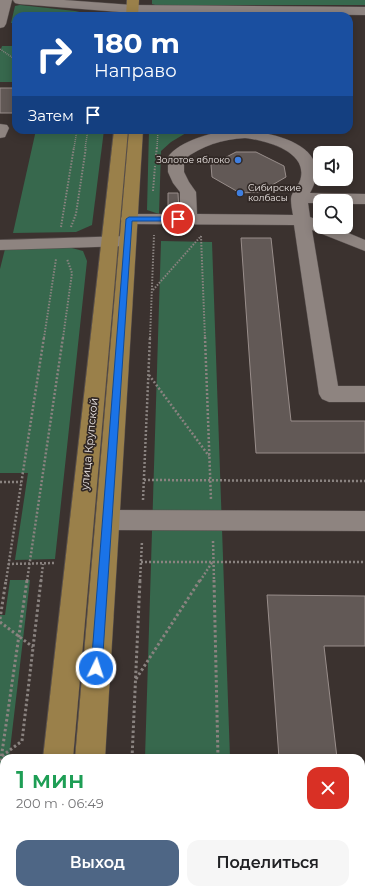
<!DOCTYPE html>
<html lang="ru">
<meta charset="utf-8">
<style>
:root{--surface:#fff;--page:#f6f6f6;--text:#202124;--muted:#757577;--accent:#4e6685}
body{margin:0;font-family:Montserrat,sans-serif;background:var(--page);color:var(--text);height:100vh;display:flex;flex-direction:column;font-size:15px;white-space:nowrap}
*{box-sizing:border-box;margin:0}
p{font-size:13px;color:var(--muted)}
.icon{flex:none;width:22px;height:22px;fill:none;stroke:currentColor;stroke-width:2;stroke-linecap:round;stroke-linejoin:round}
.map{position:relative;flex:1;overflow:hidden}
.details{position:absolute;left:0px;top:754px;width:365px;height:140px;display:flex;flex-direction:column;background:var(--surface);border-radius:12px 12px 0 0;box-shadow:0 2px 10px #0003}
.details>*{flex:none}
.hud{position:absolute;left:12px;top:12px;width:341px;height:122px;border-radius:12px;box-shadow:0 2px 10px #0003;background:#1a4fa0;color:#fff;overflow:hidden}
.tools{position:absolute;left:313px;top:146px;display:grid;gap:8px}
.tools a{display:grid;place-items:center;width:40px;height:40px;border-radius:8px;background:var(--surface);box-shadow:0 2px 10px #0003;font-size:20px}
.pin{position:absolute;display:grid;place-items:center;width:34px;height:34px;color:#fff;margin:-17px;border:2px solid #fff;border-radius:50%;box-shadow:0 1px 4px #0007}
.me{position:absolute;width:44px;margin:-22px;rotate:4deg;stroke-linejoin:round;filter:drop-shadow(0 0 3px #0008)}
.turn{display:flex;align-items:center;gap:14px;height:84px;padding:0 16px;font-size:18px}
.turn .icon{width:52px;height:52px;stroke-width:2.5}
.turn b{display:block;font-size:28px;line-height:34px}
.then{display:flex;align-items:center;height:38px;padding:0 16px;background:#0003;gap:8px;font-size:15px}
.round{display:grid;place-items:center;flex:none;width:42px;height:42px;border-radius:12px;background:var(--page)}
.summary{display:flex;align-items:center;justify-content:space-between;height:68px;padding:0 16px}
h1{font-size:24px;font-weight:600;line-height:30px;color:#1e9e55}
.primary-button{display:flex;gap:8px;margin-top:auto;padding:8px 16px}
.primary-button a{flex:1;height:46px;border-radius:12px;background:var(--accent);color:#fff;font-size:16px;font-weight:600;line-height:46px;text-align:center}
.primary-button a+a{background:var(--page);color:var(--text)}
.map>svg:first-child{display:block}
.green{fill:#37684d}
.building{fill:#625956;stroke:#998e8b}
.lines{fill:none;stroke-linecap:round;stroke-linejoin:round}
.minor-casing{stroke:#574f4d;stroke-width:1}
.major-casing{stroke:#574f4d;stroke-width:1}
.path-far3{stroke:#8a8380;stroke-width:1.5;stroke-dasharray:1 1;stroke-linecap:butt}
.path-far2{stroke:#8a8380;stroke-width:2;stroke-dasharray:1.5 1.5;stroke-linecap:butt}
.path-far1{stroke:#8a8380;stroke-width:2.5;stroke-dasharray:2 2;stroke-linecap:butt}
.path{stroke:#8a8380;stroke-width:3;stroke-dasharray:2.5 2.5;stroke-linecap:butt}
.minor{fill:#8e8480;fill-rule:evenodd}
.major{fill:#9a804a;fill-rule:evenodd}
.route{fill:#1a73e8;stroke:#114b97}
.shop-dot{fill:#3f7fe0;stroke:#312825;stroke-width:1.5}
.labels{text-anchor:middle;stroke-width:3.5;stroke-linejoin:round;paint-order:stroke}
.far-poi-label{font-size:9px;fill:#ede7e5;stroke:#312825;text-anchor:end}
.street-label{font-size:11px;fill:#ede7e5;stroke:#312825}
</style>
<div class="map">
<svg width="365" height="894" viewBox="0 0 365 894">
<rect width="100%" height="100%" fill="#3b322f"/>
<!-- green -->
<g class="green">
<polygon points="152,0 365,0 365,5 155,5 152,4"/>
<polygon points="20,5 75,11 98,16 16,16 16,23 11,23 15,6"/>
<polygon points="2,46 16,46 16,82 0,82 0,52"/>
<polygon points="36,130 104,130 92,225 76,232 13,233"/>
<polygon points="149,130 191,130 171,142 161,151 159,214 147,210"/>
<polygon points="161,241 212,242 230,758 145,758"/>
<polygon points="68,247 83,251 87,261 55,559 15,560 28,473 0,473 0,269 5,249"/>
<polygon points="10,580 30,580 9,758 4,758 4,890 17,890 17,894 0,894 0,615 5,615"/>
<rect x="140" y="890" width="95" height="4"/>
</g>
<!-- building -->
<g class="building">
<polygon points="0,88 16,88 16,105 14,113 0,113"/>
<polygon points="236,152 256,152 284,166 286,177 260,192 240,193 212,177 211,165"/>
<polygon points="168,193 178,193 179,211 168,211"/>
<polygon points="241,238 271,238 291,421 365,421 365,453 256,453"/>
<polygon points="267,595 365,596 365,646 324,646 337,758 279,758"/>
<rect x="288" y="890" width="65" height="4"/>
</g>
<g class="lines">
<defs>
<g id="minor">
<polygon points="0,0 12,0 6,24 4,27 0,28"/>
<polygon points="13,0 64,0 132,5 365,7 365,15 132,13 19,4 15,3"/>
<polygon points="0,124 7,125 9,128 5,137 0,138"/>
<path d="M 231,130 C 266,130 338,143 310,193 L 365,194 L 365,204 L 346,204 L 346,201 L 320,201 L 320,203 L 308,203 L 310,217 L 320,221 L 320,227 L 334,227 L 365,240 L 365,251 L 312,230 L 338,386 L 365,386 L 365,402 L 329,402 L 322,399 L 319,394 L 294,225 L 129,224 L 123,223 L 121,219 L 123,215 L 129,214 L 180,214 L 180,192 L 173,183 L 168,172 L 168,157 C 179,141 213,132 231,130 ZM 245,138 C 263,140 306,150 301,177 C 300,185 291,192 291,199 C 291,204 292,210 293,215 L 197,214 L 196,192 L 189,182 L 184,172 L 184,159 C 202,146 222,139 245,138 Z"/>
<polygon points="127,236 133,237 136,241 133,245 127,246 0,250 0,240"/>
<polygon points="108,510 365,511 365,531 108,530 100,527 96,520 100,513"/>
</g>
<g id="major">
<polygon points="127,0 139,0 138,16 126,16"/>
<polygon points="114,130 128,130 73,758 43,758"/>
<polygon points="129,130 143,130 105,758 75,758"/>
<rect x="29" y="890" width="32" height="4"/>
<rect x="64" y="890" width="32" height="4"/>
</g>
</defs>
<!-- minor casing -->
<use href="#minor" class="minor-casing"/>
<!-- major casing -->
<use href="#major" class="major-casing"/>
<!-- path-far3 -->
<g class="path-far3">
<polyline points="0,49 16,60"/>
<polyline points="74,148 77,130"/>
<polyline points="85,148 88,130"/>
<polyline points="157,148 158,130"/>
</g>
<!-- path-far2 -->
<g class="path-far2">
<polyline points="156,155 157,147"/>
<polyline points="153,191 155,166"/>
<polyline points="61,227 74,147"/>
<polyline points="71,227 76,214 86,147"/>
<polyline points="201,236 205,338"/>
<polyline points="153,290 201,236"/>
<polyline points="44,338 56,259"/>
<polyline points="63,338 72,273 67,259"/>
<polyline points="150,338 154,235"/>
</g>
<!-- path-far1 -->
<g class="path-far1">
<polyline points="205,337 211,500"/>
<polyline points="149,375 209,456"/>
<polyline points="144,480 365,481"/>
<polyline points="0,482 21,482"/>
<polyline points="143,500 150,337"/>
<polyline points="213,541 214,581"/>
<polyline points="141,562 365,562"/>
<polyline points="8,564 54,563"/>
<polyline points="6,581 44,337"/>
<polyline points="27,581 63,337"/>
<polyline points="41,581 43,564"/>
<polyline points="140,581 142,541"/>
<polyline points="200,581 213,561"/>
</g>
<!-- path -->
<g class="path">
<polyline points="214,580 218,758"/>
<polyline points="0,619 6,580"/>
<polyline points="0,622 33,647"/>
<polyline points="136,679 200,580"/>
<polyline points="2,756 22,741 41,580"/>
<polyline points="132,758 140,580"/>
<polyline points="0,766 27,580"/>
<polyline points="127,890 127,894"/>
<polyline points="221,890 222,894"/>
</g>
<!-- minor -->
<use href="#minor" class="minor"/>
<!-- major -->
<use href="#major" class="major"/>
</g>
<!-- route -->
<polygon class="route" points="178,217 181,219 180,221 132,221 102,668 100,672 96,673 92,672 91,668 126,219 129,217"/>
<!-- markers -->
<g class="shop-dot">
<circle cx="238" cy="160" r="4"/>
<circle cx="240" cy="193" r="4"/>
</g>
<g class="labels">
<!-- far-poi labels -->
<g class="far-poi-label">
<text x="230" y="163">Золотое яблоко</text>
<text x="248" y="191" text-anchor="start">Сибирские<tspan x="248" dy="10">колбасы</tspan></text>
</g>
<!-- street labels -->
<g class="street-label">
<text transform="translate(89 444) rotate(-84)" y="4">улица Крупской</text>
</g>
</g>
</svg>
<div class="tools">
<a><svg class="icon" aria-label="sound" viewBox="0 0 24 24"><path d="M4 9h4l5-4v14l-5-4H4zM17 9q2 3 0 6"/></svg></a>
<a><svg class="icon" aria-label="search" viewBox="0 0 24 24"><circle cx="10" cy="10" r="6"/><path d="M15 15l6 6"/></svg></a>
</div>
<div class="pin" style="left:178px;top:219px;background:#d93025"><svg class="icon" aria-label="arrive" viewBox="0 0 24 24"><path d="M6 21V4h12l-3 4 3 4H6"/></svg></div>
<svg class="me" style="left:96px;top:668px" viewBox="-20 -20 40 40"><circle r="17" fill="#1a73e8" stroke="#fff" stroke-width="3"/><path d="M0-11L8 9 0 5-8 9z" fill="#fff"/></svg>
<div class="hud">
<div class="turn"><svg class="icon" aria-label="right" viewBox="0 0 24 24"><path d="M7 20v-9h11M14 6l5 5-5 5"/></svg><div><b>180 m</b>Направо</div></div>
<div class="then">Затем<svg class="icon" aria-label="arrive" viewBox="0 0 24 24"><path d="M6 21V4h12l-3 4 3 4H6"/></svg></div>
</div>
<section class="details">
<div class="summary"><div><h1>1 мин</h1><p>200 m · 06:49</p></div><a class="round" style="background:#d93025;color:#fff"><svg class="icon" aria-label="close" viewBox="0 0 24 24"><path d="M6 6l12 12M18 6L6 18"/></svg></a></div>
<div class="primary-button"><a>Выход</a><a>Поделиться</a></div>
</section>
</div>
